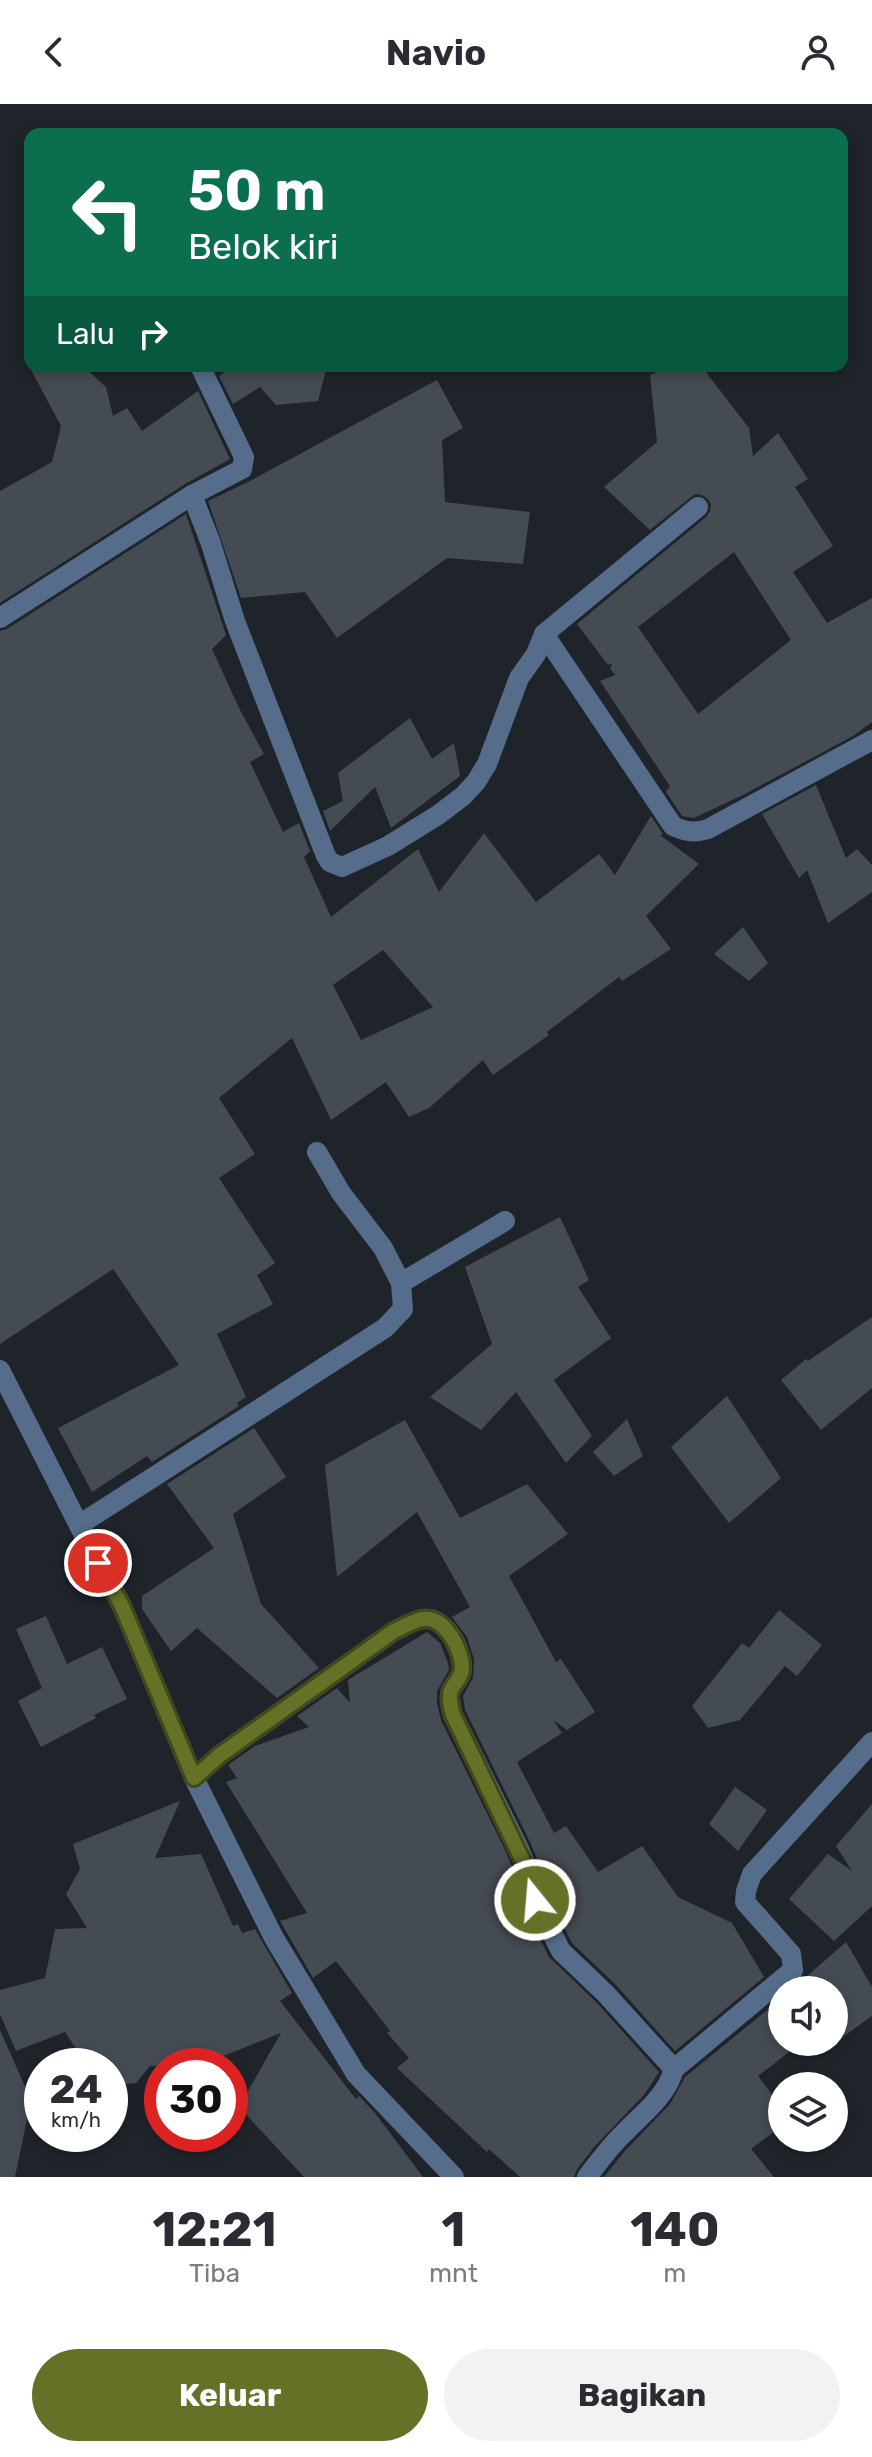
<!DOCTYPE html>
<html lang="id">
<style>
:root{--surface:#fff;--page:#f2f2f3;--text:#2b2b33;--muted:#7c7c81;--accent:#647126}
body{margin:0;font-family:Rubik,sans-serif;background:var(--page);color:var(--text);height:100vh;display:flex;flex-direction:column;font-size:30px;white-space:nowrap}
*{box-sizing:border-box;margin:0}
p{font-size:26px;color:var(--muted)}
.icon{flex:none;width:44px;height:44px;fill:none;stroke:currentColor;stroke-width:2;stroke-linecap:round;stroke-linejoin:round}
.map{position:relative;height:2073px;overflow:hidden}
.details{display:flex;flex-direction:column;background:var(--surface);flex:1}
.details>*{flex:none}
.hud{position:absolute;left:24px;top:24px;width:824px;height:244px;border-radius:16px;box-shadow:0 4px 12px #0003;background:#0b6e4f;color:#fff;overflow:hidden}
.buttons{position:absolute;left:768px;top:1872px;display:grid;gap:16px}
.buttons a{display:grid;place-items:center;width:80px;height:80px;border-radius:50%;background:var(--surface);box-shadow:0 4px 12px #0003;font-size:40px}
.speed{position:absolute;left:24px;top:1944px;display:flex;gap:16px;font-size:40px;font-weight:700;text-align:center}
.speed>*{display:grid;place-content:center;width:104px;height:104px;border-radius:50%;background:var(--surface);box-shadow:0 4px 12px #0003;line-height:1}
.speed small{font-size:20px;font-weight:400}
.speed .limit{border:12px solid #d22;background:#fff;color:#111}
.pin{position:absolute;display:grid;place-items:center;width:68px;height:68px;color:#fff;margin:-34px;border:4px solid #fff;border-radius:50%;box-shadow:0 2px 8px #0007}
.me{position:absolute;width:88px;margin:-44px;rotate:343deg;stroke-linejoin:round;filter:drop-shadow(0 0 6px #0008)}
.turn{display:flex;align-items:center;gap:28px;height:168px;padding:0 32px;font-size:36px}
.turn .icon{width:104px;height:104px;stroke-width:2.5}
.turn b{display:block;font-size:56px;line-height:68px}
.then{display:flex;align-items:center;height:76px;padding:0 32px;background:#0003;gap:16px;font-size:30px}
.eta{display:flex;justify-content:space-evenly;align-items:center;height:136px;text-align:center}
.eta b{font-size:48px;font-weight:700;line-height:56px}
.primary-button{display:flex;gap:16px;margin-top:auto;padding:16px 32px}
.primary-button a{flex:1;height:92px;border-radius:48px;background:var(--accent);color:#fff;font-size:32px;font-weight:700;line-height:92px;text-align:center}
.primary-button a+a{background:var(--page);color:var(--text)}
header{display:flex;justify-content:space-between;align-items:center;height:104px;padding:0 32px;background:var(--surface);font-size:36px;font-weight:700}
.map>svg:first-child{display:block}
.building{fill:#454b53;fill-rule:evenodd}
.lines{fill:none;stroke-linecap:round;stroke-linejoin:round}
.minor{stroke:#556d8b;stroke-width:20}
.route-casing{stroke:#414919;stroke-width:20}
.route{stroke:#647126;stroke-width:14}
</style>
<header><svg class="icon" aria-label="back" viewBox="0 0 24 24"><path d="M15 5l-7 7 7 7"/></svg>Navio<svg class="icon" aria-label="person" viewBox="0 0 24 24"><circle cx="12" cy="8" r="4"/><path d="M4 21q1-7 8-7t8 7"/></svg></header>
<div class="map">
<svg width="872" height="2073" viewBox="0 0 872 2073">
<rect width="100%" height="100%" fill="#1f242b"/>
<!-- building -->
<g class="building">
<polygon points="29,262 83,262 106,283 113,312 127,304 142,327 198,287 230,355 185,380 0,499 0,387 52,358 61,322"/>
<polygon points="233,262 327,262 318,297 276,301 260,283 233,300 219,272"/>
<path d="M 669,262 L 701,262 L 749,324 L 753,352 L 778,329 L 808,375 L 795,383 L 833,442 L 793,468 L 827,519 L 872,494 L 872,618 L 853,632 L 745,690 L 694,714 L 682,712 L 666,688 L 670,682 L 600,577 L 615,571 L 610,564 L 612,562 L 610,559 L 608,561 L 577,520 L 706,413 L 710,407 L 711,400 L 707,394 L 702,391 L 695,390 L 650,426 L 604,383 L 657,338 L 650,271 ZM 734,448 L 791,536 L 698,610 L 638,523 Z"/>
<polygon points="437,276 463,324 442,336 445,398 530,408 523,460 447,454 337,534 305,488 241,494 208,397 248,378"/>
<path d="M 186,410 L 226,531 L 212,545 L 240,606 L 264,650 L 250,658 L 283,728 L 299,719 L 310,747 L 304,753 L 331,813 L 418,745 L 439,788 L 484,729 L 536,798 L 599,750 L 615,771 L 651,712 L 663,730 L 660,731 L 699,760 L 646,812 L 671,845 L 622,877 L 619,873 L 547,928 L 549,931 L 493,971 L 483,956 L 429,1004 L 409,1013 L 386,978 L 331,1016 L 292,934 L 219,994 L 255,1050 L 219,1074 L 275,1159 L 257,1171 L 273,1200 L 217,1230 L 246,1293 L 237,1299 L 239,1302 L 152,1358 L 147,1352 L 92,1388 L 58,1324 L 179,1261 L 113,1165 L 0,1240 L 0,527 L 7,525 ZM 383,846 L 433,903 L 361,936 L 333,881 Z"/>
<polygon points="410,614 432,655 454,639 460,672 391,724 375,683 330,727 323,707 343,697 338,669"/>
<polygon points="816,681 846,754 857,745 872,761 872,788 828,819 807,766 799,774 762,710"/>
<polygon points="743,823 768,859 749,877 714,850"/>
<polygon points="560,1113 589,1176 578,1183 611,1234 554,1276 592,1332 566,1359 516,1288 481,1326 430,1293 492,1240 465,1163"/>
<polygon points="872,1213 872,1284 821,1326 781,1276 806,1255 808,1257"/>
<polygon points="727,1292 781,1374 729,1419 671,1343"/>
<polygon points="627,1315 643,1352 614,1372 593,1348"/>
<polygon points="405,1316 460,1414 527,1380 568,1430 509,1472 556,1558 561,1555 595,1608 567,1626 553,1616 562,1629 517,1658 554,1729 566,1722 598,1768 642,1742 678,1793 732,1819 764,1873 675,1947 616,1881 572,1839 548,1792 544,1771 530,1738 465,1606 463,1592 473,1574 474,1555 467,1533 452,1513 470,1503 417,1408 337,1473 325,1361"/>
<polygon points="254,1324 286,1373 233,1410 261,1500 319,1564 277,1594 197,1524 171,1547 142,1505 142,1492 214,1444 167,1380"/>
<polygon points="779,1506 822,1541 797,1572 785,1562 740,1616 708,1624 692,1602 742,1539 749,1544"/>
<polygon points="46,1512 67,1560 102,1543 127,1595 94,1611 96,1614 41,1643 18,1597 42,1584 16,1525"/>
<polygon points="427,1528 440,1539 448,1559 449,1566 437,1587 437,1600 441,1616 506,1748 519,1780 523,1802 549,1853 597,1899 659,1968 644,1991 595,2042 577,2065 574,2073 520,2073 489,2045 487,2048 397,1964 409,1954 387,1929 390,1927 336,1857 313,1874 280,1817 307,1809 226,1678 237,1674 228,1661 255,1642 309,1623 297,1612 337,1584 350,1599 348,1576"/>
<polygon points="735,1683 767,1706 738,1747 709,1720"/>
<polygon points="180,1697 155,1754 201,1750 233,1822 238,1820 242,1829 255,1825 292,1889 280,1897 356,1995 359,1992 375,2009 423,2073 304,2073 239,2003 281,1929 198,1962 150,1962 136,1979 110,1982 110,1962 87,1962 65,1928 16,1947 0,1910 0,1886 45,1874 55,1825 87,1824 66,1790 80,1765 73,1740"/>
<polygon points="872,1700 872,1802 834,1837 789,1795 828,1750 852,1767 836,1742"/>
<polygon points="846,1838 872,1883 872,1912 840,1935 834,1926 834,1886 791,1886"/>
<polygon points="782,1894 782,1938 802,1938 758,1972 782,2004 782,2022 751,2045 774,2073 604,2073 624,2048 670,2000 685,1973"/>
<polygon points="0,1926 31,1996 15,2073 0,2073"/>
</g>
<g class="lines">
<!-- minor -->
<g class="minor">
<polyline points="192,391 210,437 235,517 326,752 330,758 342,763 388,742 438,711 463,692 476,678 487,660 519,574 536,550 544,530 698,403"/>
<polyline points="0,514 192,391 242,365 244,353 200,262"/>
<path d="M 544,530 L 673,722 C 686,728 695,729 708,725 L 872,636"/>
<polyline points="401,1179 505,1117"/>
<polyline points="0,1266 87,1437 122,1502 194,1674 274,1834 356,1970 454,2073"/>
<polyline points="79,1421 385,1224 403,1205 401,1179 383,1144 341,1089 317,1048"/>
<path d="M 194,1674 L 220,1651 L 394,1527 C 402,1524 414,1516 423,1515 C 445,1512 462,1545 462,1564 C 462,1573 455,1578 451,1586 C 448,1594 451,1603 453,1611 L 518,1743 L 532,1776 L 535,1796 L 561,1847 L 606,1890 L 674,1965"/>
<path d="M 587,2073 C 599,2058 610,2042 624,2029 C 644,2008 666,1993 674,1965 L 793,1866 L 791,1850 L 745,1798 L 746,1787 L 752,1770 L 872,1638"/>
</g>
</g>
<g class="lines">
<defs>
<path id="route" d="M 98,1459 L 122,1502 L 194,1674 L 220,1651 L 394,1527 C 402,1524 414,1516 423,1515 C 445,1512 462,1546 462,1564 C 462,1573 455,1578 451,1586 C 448,1594 451,1603 453,1611 L 532,1776 L 535,1796"/>
</defs>
<!-- route casing -->
<use href="#route" class="route-casing"/>
<!-- route -->
<use href="#route" class="route"/>
</g>
</svg>
<div class="buttons">
<a><svg class="icon" aria-label="sound" viewBox="0 0 24 24"><path d="M4 9h4l5-4v14l-5-4H4zM17 9q2 3 0 6"/></svg></a>
<a><svg class="icon" aria-label="layers" viewBox="0 0 24 24"><path d="M12 4l9 5-9 5-9-5zM3 14l9 5 9-5"/></svg></a>
</div>
<div class="speed"><div>24<small>km/h</small></div><div class="limit">30</div></div>
<div class="pin" style="left:98px;top:1459px;background:#d93025"><svg class="icon" aria-label="arrive" viewBox="0 0 24 24"><path d="M6 21V4h12l-3 4 3 4H6"/></svg></div>
<svg class="me" style="left:535px;top:1796px" viewBox="-20 -20 40 40"><circle r="17" fill="#647126" stroke="#fff" stroke-width="3"/><path d="M0-11L8 9 0 5-8 9z" fill="#fff"/></svg>
<div class="hud">
<div class="turn"><svg class="icon" aria-label="left" viewBox="0 0 24 24"><path d="M17 20v-9H6M10 6l-5 5 5 5"/></svg><div><b>50 m</b>Belok kiri</div></div>
<div class="then">Lalu<svg class="icon" aria-label="right" viewBox="0 0 24 24"><path d="M7 20v-9h11M14 6l5 5-5 5"/></svg></div>
</div>
</div>
<section class="details">
<div class="eta">
<div><b>12:21</b><p>Tiba</p></div>
<div><b>1</b><p>mnt</p></div>
<div><b>140</b><p>m</p></div>
</div>
<div class="primary-button"><a>Keluar</a><a>Bagikan</a></div>
</section>
